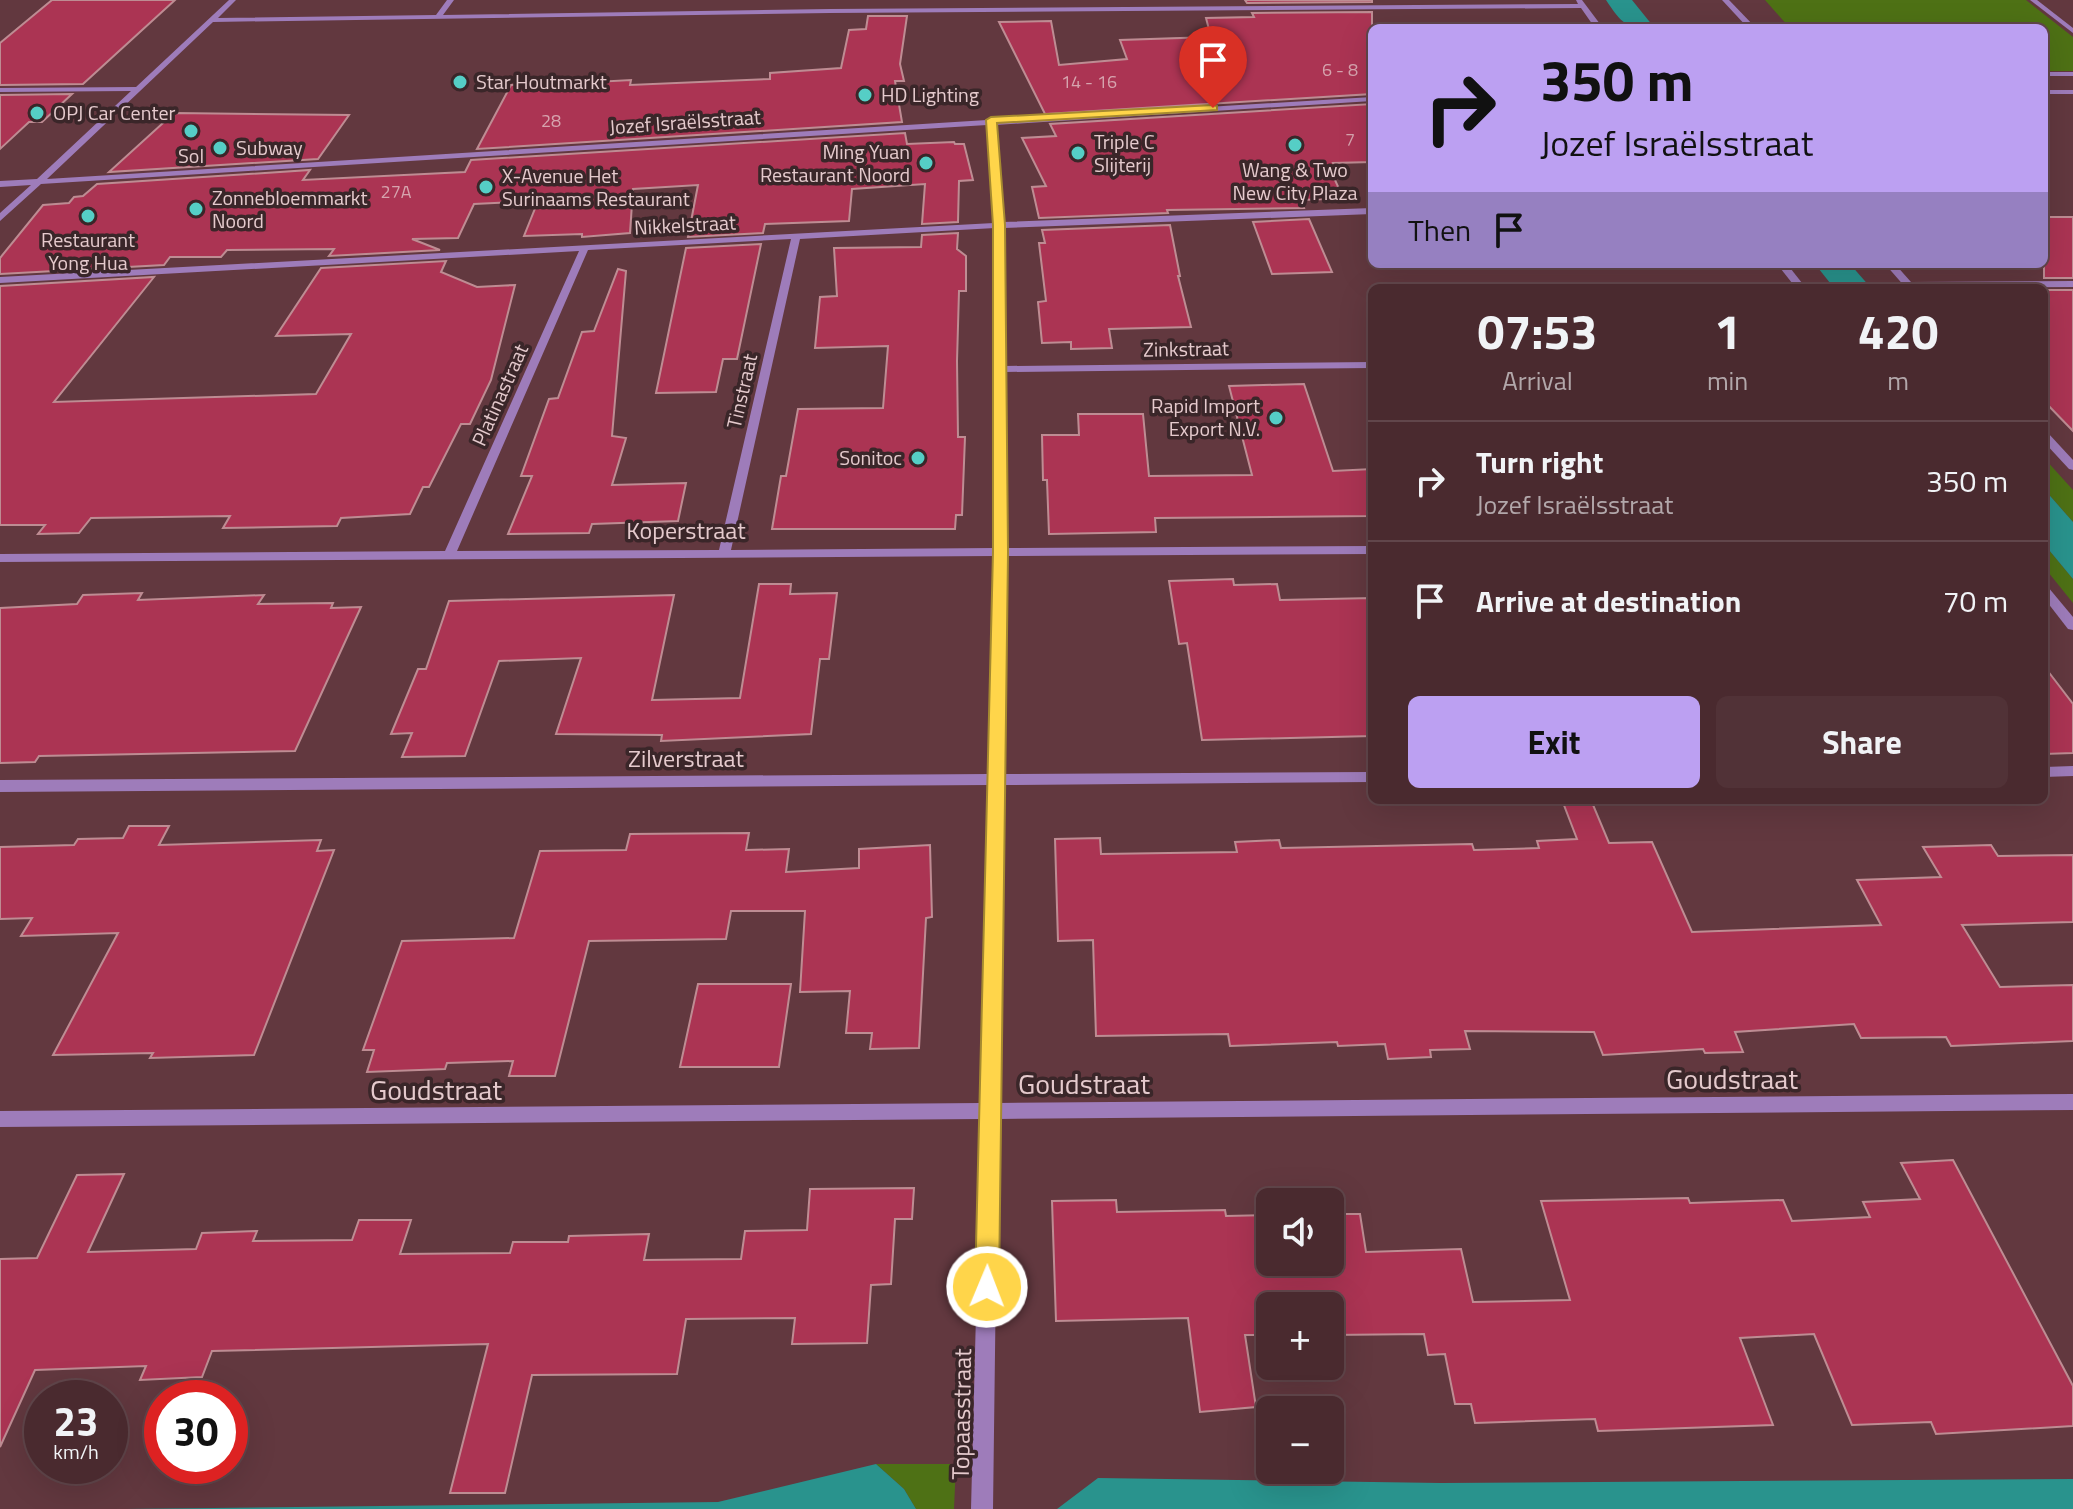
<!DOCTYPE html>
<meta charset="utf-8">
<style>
:root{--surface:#4a2a2f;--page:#513237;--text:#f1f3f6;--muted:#b2a7aa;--line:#61464b;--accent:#bca0f2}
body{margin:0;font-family:"Titillium Web",sans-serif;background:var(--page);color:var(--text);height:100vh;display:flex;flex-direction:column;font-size:30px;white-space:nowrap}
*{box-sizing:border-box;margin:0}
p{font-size:26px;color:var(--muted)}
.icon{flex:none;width:44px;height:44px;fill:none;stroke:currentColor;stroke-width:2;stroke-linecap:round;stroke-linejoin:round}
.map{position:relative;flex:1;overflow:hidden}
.drawer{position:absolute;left:1368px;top:284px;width:680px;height:520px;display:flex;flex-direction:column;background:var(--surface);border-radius:12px;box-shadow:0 8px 32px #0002,0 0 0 2px var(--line)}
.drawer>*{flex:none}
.hud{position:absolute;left:1368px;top:24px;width:680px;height:244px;border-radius:12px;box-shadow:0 8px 32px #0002,0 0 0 2px var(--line);background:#bca0f2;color:#111;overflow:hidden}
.tools{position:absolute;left:1256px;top:1188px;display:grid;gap:16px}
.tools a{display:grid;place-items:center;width:88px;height:88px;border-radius:12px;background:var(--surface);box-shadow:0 8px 32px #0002,0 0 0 2px var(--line);font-size:40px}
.speed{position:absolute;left:24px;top:1380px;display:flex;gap:16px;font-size:40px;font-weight:700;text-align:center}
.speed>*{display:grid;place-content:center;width:104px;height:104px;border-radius:50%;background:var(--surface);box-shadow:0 8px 32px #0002,0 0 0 2px var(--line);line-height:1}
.speed small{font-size:20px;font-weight:400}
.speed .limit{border:12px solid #d22;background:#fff;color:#111}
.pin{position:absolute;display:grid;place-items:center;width:68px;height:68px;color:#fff;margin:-82px -34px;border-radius:50% 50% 50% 0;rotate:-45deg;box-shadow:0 0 8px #0007}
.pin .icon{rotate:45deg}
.me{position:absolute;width:88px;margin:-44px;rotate:1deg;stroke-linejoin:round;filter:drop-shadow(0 0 6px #0008)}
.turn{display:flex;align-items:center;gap:28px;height:168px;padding:0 40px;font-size:36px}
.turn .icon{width:104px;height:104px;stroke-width:2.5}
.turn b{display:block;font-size:56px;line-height:68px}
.then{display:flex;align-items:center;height:76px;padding:0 40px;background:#0003;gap:16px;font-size:30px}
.eta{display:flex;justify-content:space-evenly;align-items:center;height:136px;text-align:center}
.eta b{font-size:48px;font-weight:700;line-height:56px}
.primary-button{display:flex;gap:16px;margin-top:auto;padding:16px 40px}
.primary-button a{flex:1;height:92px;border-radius:12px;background:var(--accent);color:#111;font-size:32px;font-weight:700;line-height:92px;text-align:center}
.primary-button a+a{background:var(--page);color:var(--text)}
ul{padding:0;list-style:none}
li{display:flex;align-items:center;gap:24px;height:120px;padding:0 40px;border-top:2px solid var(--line)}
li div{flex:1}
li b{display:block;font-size:30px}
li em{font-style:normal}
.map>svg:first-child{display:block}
.green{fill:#4e7115}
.water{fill:#29938d}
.building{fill:#ab3453;stroke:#be8c93;stroke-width:2}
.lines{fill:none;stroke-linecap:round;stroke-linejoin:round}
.minor{fill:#9e7cba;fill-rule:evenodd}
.route{fill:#ffd54a;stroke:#a68a30;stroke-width:2}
.poi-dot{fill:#55cec6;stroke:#3a2629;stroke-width:3}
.labels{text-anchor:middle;stroke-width:7;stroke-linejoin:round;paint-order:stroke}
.far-number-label{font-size:18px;fill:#d6a4ae}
.far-poi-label{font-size:20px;fill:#e5cacd;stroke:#3a2629;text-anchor:start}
.far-street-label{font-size:20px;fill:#e5cacd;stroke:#3a2629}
.street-label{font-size:24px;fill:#e5cacd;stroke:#3a2629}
.near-street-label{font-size:28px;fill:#e5cacd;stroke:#3a2629}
</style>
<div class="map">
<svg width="2073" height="1509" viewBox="0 0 2073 1509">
<rect width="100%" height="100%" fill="#62383f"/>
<!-- green -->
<g class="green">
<polygon points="1765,0 2026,0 2073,37 2073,71 2044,71 2044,28 1773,28 1789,27"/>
<polygon points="2044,458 2073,490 2073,522 2044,489"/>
<polygon points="2044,544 2073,579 2073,603 2044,567"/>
<polygon points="876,1464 956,1464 954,1509 916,1509 904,1489"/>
</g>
<!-- water -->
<g class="water">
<path d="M 1606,0 L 1632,0 L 1653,26 C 1623,26 1623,25 1606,0 Z"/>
<polygon points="1815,264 1850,264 1871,288 1834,288"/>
<polygon points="2044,489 2073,522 2073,579 2044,544"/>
<polygon points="876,1464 904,1489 916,1509 126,1509 718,1502"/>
<polygon points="1098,1478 1441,1483 2073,1479 2073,1509 1057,1509"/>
</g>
<!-- building -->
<g class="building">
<polygon points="52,0 175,0 83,84 0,85 0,43"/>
<polygon points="1245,0 1372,0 1372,2 1247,3"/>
<polygon points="1372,12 1372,94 1045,114 999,22 1051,21 1059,65 1127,59 1120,40 1211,37 1206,18 1254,17 1252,13"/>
<polygon points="868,16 907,16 900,64 904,81 895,81 902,122 477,149 511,85 577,80 577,83 631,80 630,85 770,79 770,73 841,68 849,30 866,29"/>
<polygon points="72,94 42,122 29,122 0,149 0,95"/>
<polygon points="1372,104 1372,162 1333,163 1334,165 1328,165 1341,193 1323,193 1326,199 1301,200 1304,208 1167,210 1168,213 1039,218 1032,187 1046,186 1022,138 1056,136 1050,124"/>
<polygon points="174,113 349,115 318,159 109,172"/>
<polygon points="905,133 907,144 954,142 955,144 964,144 973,180 959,181 958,222 922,224 925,184 852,189 849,221 765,224 763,233 688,237 698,185 633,189 630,233 582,237 582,234 524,236 538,201 474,204 458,238 412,239 440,250 329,256 334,249 227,250 221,257 170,257 164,265 0,274 0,258 43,205 69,203 74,197 83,196 97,184 310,170 303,180 465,172 471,160"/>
<rect x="2044" y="217" width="29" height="61"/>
<polygon points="1309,219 1332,272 1272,274 1253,222"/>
<polygon points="1170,225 1180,276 1178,276 1191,327 1109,329 1112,348 1071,349 1071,342 1042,343 1038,302 1046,301 1039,243 1045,243 1042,230"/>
<polygon points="958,233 957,249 966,256 966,291 959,291 957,361 958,437 965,437 962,515 956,515 955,529 772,529 781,476 786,476 798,409 883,408 888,346 815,348 820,297 837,296 834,248 921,247 922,235"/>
<polygon points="761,244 737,359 723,359 716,392 656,393 686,248"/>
<polygon points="446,261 441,272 477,287 515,285 491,380 470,424 461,424 429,487 423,487 410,514 341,518 337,526 223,528 230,516 91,518 79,533 38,534 45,525 0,525 0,286 154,277 54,402 316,394 351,334 276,336 321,268"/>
<polygon points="618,269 626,271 612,436 626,438 612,485 686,483 678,521 592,524 589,533 508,534 532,476 521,476 549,399 558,398 582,332 594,331"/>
<polygon points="2044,290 2073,290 2073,431 2044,401"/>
<polygon points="1304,384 1333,471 1372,469 1372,516 1155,518 1156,532 1049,534 1047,480 1043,480 1042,435 1079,435 1078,414 1143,414 1149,476 1252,475 1229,386"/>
<polygon points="1233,579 1234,585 1277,584 1280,600 1372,598 1372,736 1202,740 1187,643 1179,644 1169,581"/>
<polygon points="759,584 791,584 790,594 837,593 829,659 820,659 811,734 661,741 662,735 556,734 581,658 499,661 465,756 402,757 412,733 391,734 418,669 426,669 449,601 674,595 652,700 740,698"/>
<polygon points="142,593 138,600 264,595 258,604 333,603 331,608 361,607 295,751 39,756 35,762 0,763 0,608 77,604 83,595"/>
<polygon points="2044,666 2073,704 2073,753 2044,754"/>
<polygon points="1562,800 1591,800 1609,843 1652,842 1692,932 1881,925 1857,880 1941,877 1923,847 1991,845 1998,856 2073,855 2073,922 1962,925 2000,987 2073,985 2073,1041 1951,1046 1946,1037 1861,1038 1854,1024 1735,1032 1743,1052 1705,1053 1703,1049 1603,1055 1594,1032 1465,1031 1470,1049 1430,1050 1431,1057 1388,1059 1385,1044 1338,1046 1337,1042 1230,1046 1228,1034 1096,1036 1093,940 1058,941 1055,839 1100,838 1101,854 1237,852 1235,842 1279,840 1281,848 1472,844 1474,850 1539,848 1537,841 1577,839"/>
<polygon points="129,826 169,826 159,845 321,840 317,851 334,850 254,1055 150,1058 153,1053 53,1055 118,933 21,936 32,918 0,919 0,847 74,845 78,839 123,838"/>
<polygon points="749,833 746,850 789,849 786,872 859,868 859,849 930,845 932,917 926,918 919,1048 870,1049 872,1033 846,1033 850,991 800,992 805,911 731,911 726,939 589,941 555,1076 509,1076 513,1061 447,1063 445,1069 367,1072 374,1050 363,1050 402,941 514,938 540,851 626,850 630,834"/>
<polygon points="698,984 791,984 779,1067 680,1067"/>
<polygon points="1953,1160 2073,1386 2073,1426 1936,1434 1931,1422 1852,1425 1814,1334 1740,1338 1773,1425 1598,1431 1595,1419 1475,1423 1471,1404 1455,1404 1445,1354 1428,1355 1424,1334 1330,1335 1330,1306 1270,1306 1270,1335 1245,1335 1256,1407 1200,1412 1188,1318 1056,1321 1052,1201 1116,1200 1117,1212 1225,1210 1226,1216 1270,1215 1270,1262 1330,1262 1330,1214 1360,1214 1366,1252 1461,1249 1473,1302 1570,1300 1541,1201 1688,1198 1690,1203 1783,1200 1792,1221 1870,1217 1863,1202 1920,1199 1901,1163"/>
<polygon points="124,1174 88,1252 196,1249 202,1233 257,1231 253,1241 352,1240 359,1220 411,1220 400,1254 510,1253 513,1242 568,1242 569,1236 649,1234 644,1260 741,1259 745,1231 807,1230 810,1189 914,1188 912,1219 895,1219 891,1284 871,1285 867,1343 792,1344 795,1318 686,1319 677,1374 532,1375 505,1493 450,1493 488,1344 212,1351 202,1377 140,1380 146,1366 35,1370 0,1447 0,1259 37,1258 77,1175"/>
</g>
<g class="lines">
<!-- minor -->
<g class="minor">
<path d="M 229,0 L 236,0 L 218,18 L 436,15 L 447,0 L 454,0 L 443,15 L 830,9 L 1578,4 L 1576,0 L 1582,0 L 1603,28 L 1595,28 L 1581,8 L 830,13 L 213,22 L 47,179 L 987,120 L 991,118 L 995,120 L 1372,97 L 1372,101 L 995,125 L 1003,222 L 1372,208 L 1372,214 L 1004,228 L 1005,366 L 1372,362 L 1372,368 L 1005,372 L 1007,548 L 1372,546 L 1372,554 L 1007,556 L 1004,774 L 1372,772 L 1372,782 L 1004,785 L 999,1103 L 2073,1094 L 2073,1110 L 998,1119 L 993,1509 L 971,1509 L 981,1119 L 0,1127 L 0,1111 L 981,1103 L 989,785 L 0,792 L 0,780 L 989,774 L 995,556 L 0,562 L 0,554 L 445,551 L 579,251 L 0,283 L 0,277 L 994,223 L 987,125 L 41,184 L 0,221 L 0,213 L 31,185 L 0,187 L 0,181 L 37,179 L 131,91 L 0,92 L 0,88 L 136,87 ZM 995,228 L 995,548 L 731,550 L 800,239 ZM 791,239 L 719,550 L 457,551 L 588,250 Z"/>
<polygon points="1722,0 1729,0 1756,28 1748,28"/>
<polygon points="2030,0 2037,0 2073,28 2073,33"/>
<rect x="2044" y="72" width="29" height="4"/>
<rect x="2044" y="90" width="29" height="4"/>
<polygon points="1777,264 1787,264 1806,288 1796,288"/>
<polygon points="1885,264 1895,264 1911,282 2073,281 2073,287 1906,288"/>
<polygon points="2044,432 2048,433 2073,460 2073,470 2069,469 2044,442"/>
<polygon points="2044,586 2048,587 2073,617 2073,630 2068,629 2044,598"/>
<polygon points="2073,766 2073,776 2044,777 2044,767"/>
</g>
</g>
<!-- route -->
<polygon class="route" points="1213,105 1217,106 1217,110 997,123 1005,225 1008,552 999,1287 996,1296 987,1300 978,1296 975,1287 993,552 993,225 986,120 991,117"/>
<!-- markers -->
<g class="poi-dot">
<circle cx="460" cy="82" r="8"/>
<circle cx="865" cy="95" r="8"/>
<circle cx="37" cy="113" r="8"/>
<circle cx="191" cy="131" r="8"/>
<circle cx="1295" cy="145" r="8"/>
<circle cx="220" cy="148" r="8"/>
<circle cx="1078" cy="153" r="8"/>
<circle cx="926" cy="163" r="8"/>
<circle cx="486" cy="187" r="8"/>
<circle cx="196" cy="209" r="8"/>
<circle cx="88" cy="216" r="8"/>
<circle cx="1276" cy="418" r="8"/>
<circle cx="918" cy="458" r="8"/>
</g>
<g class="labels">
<!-- far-number labels -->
<g class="far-number-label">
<text x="1340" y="76">6 - 8</text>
<text x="1089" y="88">14 - 16</text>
<text x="551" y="127">28</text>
<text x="1350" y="146">7</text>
<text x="396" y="198">27A</text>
</g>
<!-- far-poi labels -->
<g class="far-poi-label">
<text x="476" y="89">Star Houtmarkt</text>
<text x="881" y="102">HD Lighting</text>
<text x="53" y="120">OPJ Car Center</text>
<text x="1094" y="149">Triple C<tspan x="1094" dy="23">Slijterij</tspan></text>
<text x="236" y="155">Subway</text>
<text x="910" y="159" text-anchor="end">Ming Yuan<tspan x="910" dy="23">Restaurant Noord</tspan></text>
<text x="191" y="163" text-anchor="middle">Sol</text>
<text x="1295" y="177" text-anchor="middle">Wang &amp; Two<tspan x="1295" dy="23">New City Plaza</tspan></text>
<text x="502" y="183">X-Avenue Het<tspan x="502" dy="23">Surinaams Restaurant</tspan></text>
<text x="212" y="205">Zonnebloemmarkt<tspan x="212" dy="23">Noord</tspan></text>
<text x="88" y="247" text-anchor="middle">Restaurant<tspan x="88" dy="23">Yong Hua</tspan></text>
<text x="1260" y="413" text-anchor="end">Rapid Import<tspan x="1260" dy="23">Export N.V.</tspan></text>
<text x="902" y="465" text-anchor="end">Sonitoc</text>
</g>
<!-- far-street labels -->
<g class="far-street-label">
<text transform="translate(685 122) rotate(-4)" y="7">Jozef Israëlsstraat</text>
<text transform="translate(685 225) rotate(-3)" y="7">Nikkelstraat</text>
<text transform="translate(1186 349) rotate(-1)" y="7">Zinkstraat</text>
<text transform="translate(742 391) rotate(-77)" y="7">Tinstraat</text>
<text transform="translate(500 395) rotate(-66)" y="7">Platinastraat</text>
</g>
<!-- street labels -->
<g class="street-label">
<text x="686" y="539">Koperstraat</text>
<text x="686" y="767">Zilverstraat</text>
<text transform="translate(962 1414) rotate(-89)" y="8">Topaasstraat</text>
</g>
<!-- near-street labels -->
<g class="near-street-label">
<text x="1732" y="1089">Goudstraat</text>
<text x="1084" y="1094">Goudstraat</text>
<text x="436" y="1100">Goudstraat</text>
</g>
</g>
</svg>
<div class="tools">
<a><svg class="icon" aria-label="sound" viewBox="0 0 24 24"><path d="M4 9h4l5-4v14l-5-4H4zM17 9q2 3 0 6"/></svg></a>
<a>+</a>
<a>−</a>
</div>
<div class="speed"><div>23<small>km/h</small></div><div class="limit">30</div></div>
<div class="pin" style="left:1213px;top:108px;background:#d93025"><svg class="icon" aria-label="arrive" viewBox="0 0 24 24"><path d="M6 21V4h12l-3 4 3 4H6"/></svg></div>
<svg class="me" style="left:987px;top:1287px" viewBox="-20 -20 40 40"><circle r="17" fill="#ffd54a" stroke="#fff" stroke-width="3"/><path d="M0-11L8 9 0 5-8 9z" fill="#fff"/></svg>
<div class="hud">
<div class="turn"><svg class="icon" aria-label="right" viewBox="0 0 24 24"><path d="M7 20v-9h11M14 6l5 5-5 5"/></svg><div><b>350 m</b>Jozef Israëlsstraat</div></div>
<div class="then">Then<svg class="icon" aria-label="arrive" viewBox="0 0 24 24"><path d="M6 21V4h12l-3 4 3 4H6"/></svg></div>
</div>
<section class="drawer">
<div class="eta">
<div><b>07:53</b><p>Arrival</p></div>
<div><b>1</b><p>min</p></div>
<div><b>420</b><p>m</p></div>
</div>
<ul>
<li><svg class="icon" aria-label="right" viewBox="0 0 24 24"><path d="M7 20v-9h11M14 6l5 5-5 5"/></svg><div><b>Turn right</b><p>Jozef Israëlsstraat</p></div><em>350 m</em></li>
<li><svg class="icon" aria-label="arrive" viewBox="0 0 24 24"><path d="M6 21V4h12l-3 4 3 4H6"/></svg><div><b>Arrive at destination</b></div><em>70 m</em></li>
</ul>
<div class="primary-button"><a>Exit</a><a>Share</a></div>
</section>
</div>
